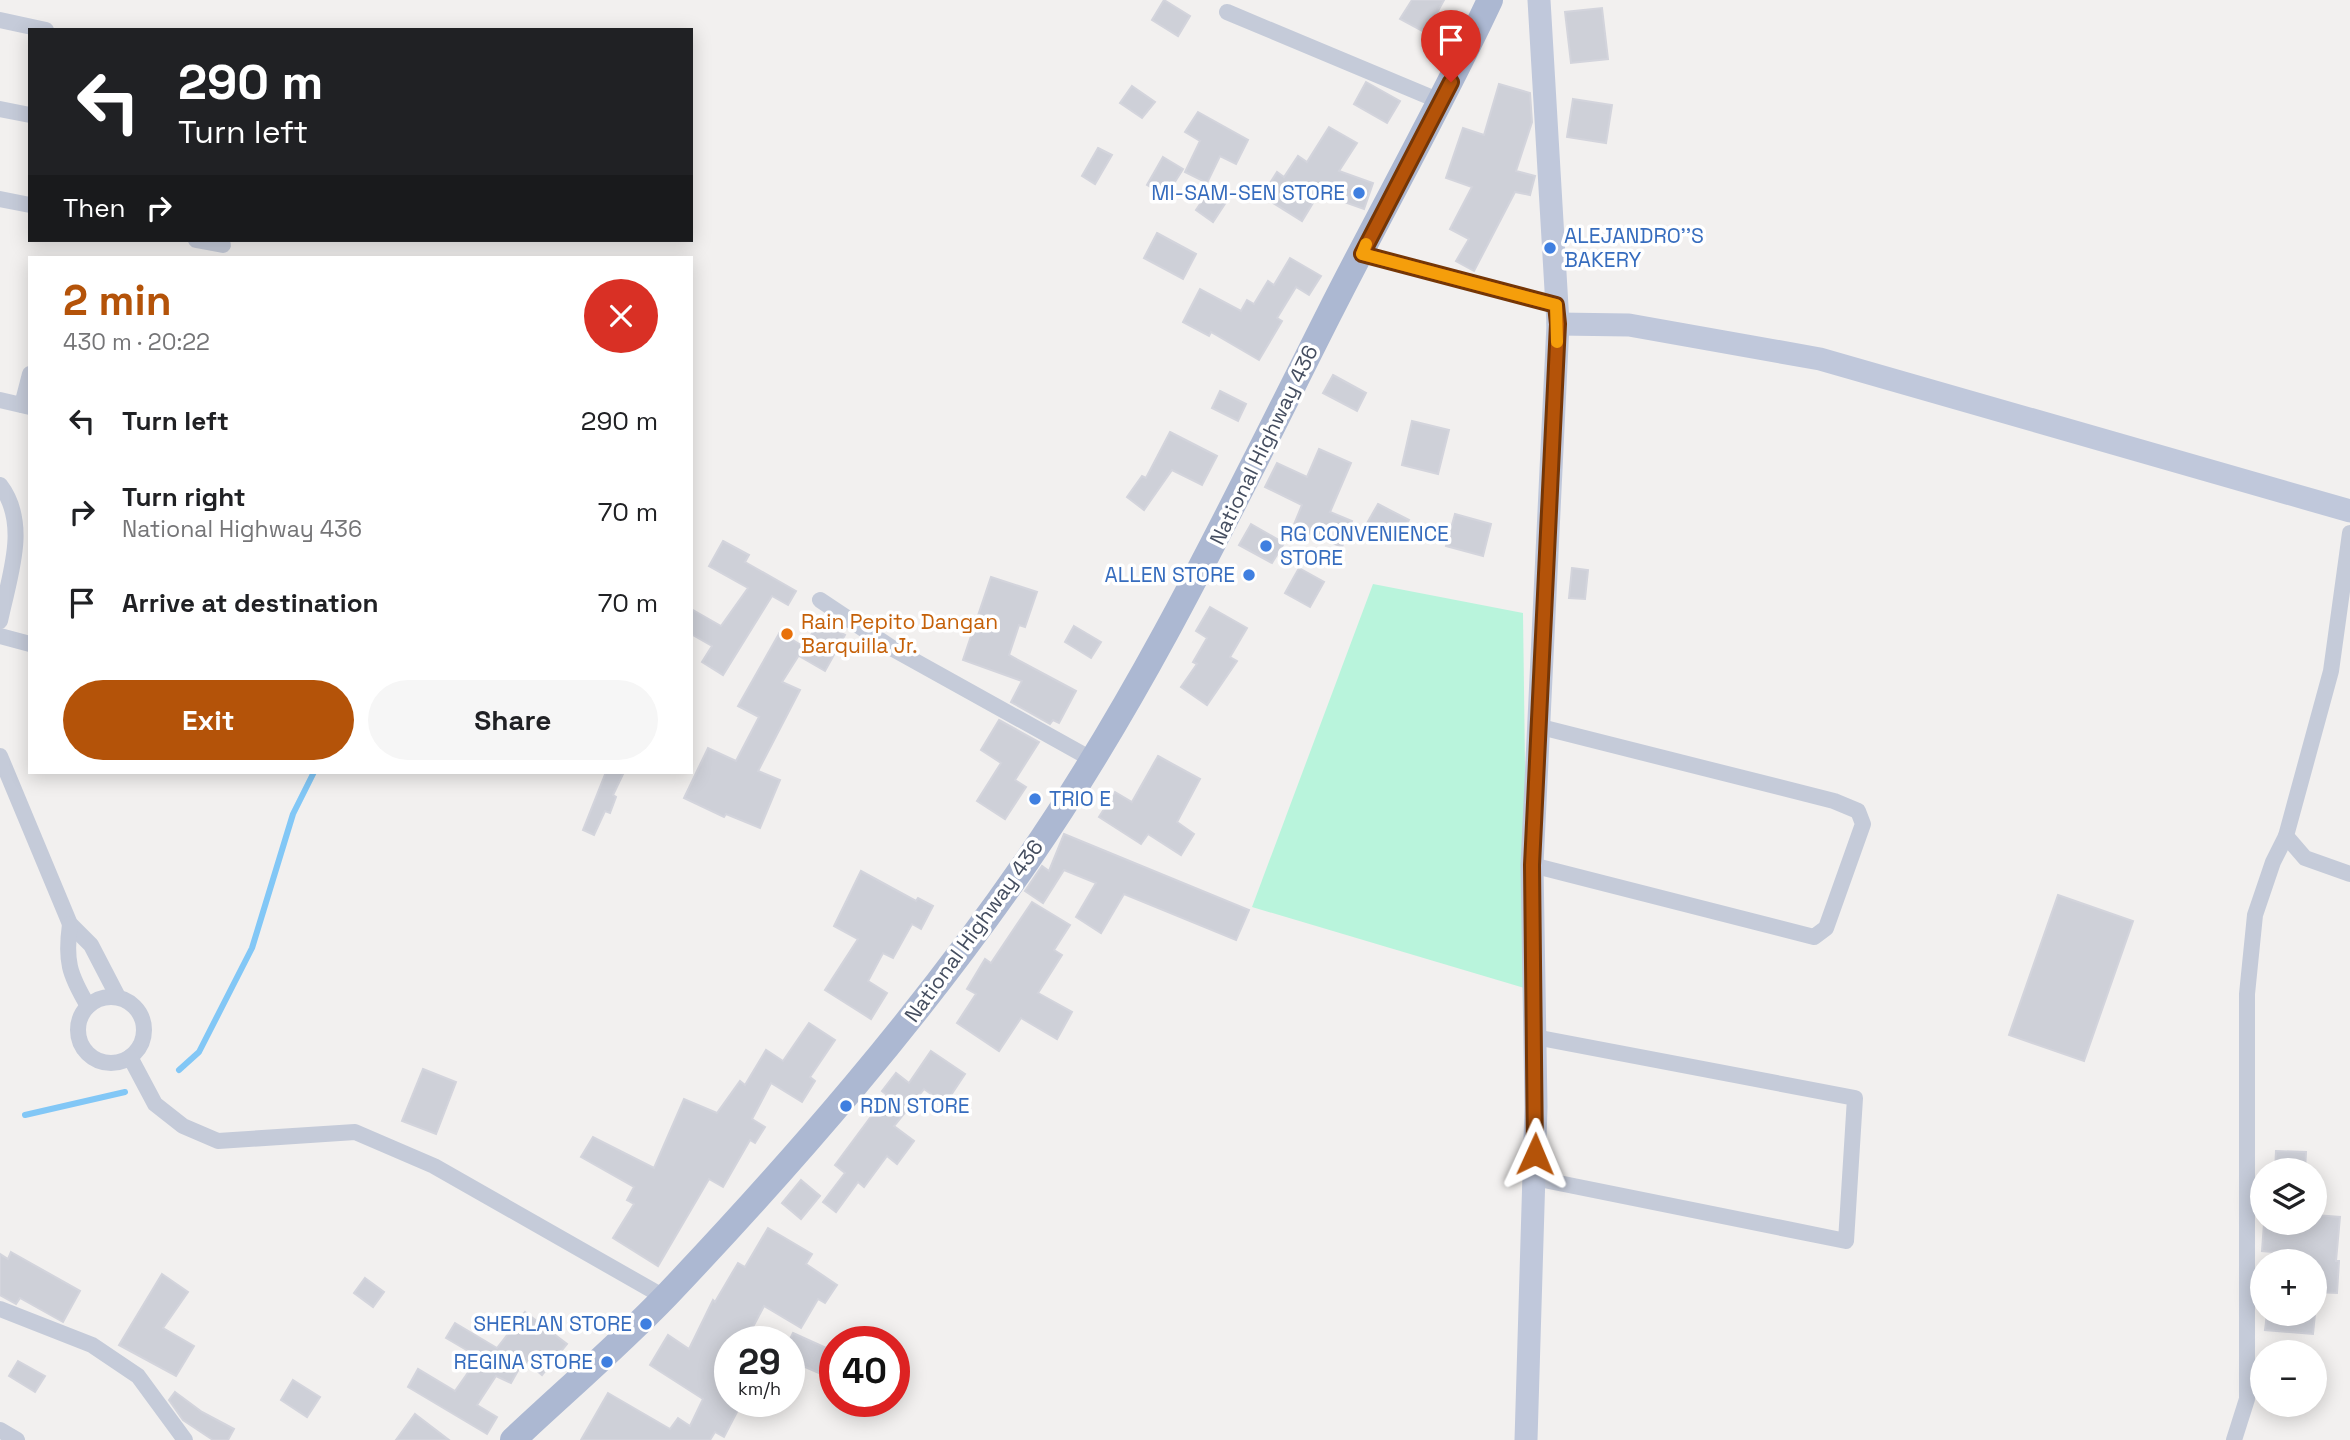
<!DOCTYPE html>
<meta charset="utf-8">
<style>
:root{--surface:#fff;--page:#f6f6f6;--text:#202124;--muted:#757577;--accent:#b45309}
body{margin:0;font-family:"Space Grotesk",sans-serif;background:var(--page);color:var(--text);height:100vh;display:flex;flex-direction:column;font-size:26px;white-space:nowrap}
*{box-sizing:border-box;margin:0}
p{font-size:23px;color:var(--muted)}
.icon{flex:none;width:38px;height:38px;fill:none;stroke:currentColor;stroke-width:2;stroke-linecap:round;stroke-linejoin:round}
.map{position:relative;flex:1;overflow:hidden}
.drawer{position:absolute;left:28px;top:256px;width:665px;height:518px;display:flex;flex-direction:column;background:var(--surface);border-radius:0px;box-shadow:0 4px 18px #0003}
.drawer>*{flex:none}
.top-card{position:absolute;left:28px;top:28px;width:665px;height:214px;border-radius:0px;box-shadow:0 4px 18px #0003;background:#202124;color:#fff;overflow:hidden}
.controls{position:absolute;left:2250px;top:1158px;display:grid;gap:14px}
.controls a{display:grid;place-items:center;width:77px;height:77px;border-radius:50%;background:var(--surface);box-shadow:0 4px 18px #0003;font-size:35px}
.speed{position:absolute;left:714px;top:1326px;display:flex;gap:14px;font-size:35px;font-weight:700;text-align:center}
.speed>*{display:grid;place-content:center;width:91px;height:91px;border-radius:50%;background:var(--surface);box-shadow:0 4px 18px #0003;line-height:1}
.speed small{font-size:18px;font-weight:400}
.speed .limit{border:10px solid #d22;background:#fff;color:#111}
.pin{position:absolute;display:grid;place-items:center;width:60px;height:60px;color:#fff;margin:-72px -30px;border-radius:50% 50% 50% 0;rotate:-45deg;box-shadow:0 0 7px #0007}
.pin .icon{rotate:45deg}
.me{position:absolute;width:77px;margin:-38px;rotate:1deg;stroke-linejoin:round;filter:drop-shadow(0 0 5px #0008)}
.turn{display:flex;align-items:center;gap:24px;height:147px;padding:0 35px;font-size:32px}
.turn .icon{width:91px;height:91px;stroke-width:2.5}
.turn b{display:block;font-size:49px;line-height:60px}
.then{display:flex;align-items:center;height:66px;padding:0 35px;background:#0003;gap:14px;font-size:26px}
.round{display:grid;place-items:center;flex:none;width:74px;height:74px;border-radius:37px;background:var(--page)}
.headline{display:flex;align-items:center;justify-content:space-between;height:119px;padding:0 35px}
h1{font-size:42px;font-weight:600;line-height:52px;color:var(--accent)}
.primary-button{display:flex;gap:14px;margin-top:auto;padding:14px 35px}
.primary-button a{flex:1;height:80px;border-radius:42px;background:var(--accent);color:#fff;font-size:28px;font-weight:600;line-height:80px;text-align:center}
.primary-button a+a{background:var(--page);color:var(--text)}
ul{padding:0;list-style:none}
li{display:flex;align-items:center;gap:21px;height:91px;padding:0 35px}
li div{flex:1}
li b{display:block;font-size:26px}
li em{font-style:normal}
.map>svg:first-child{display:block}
.green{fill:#b9f4dc}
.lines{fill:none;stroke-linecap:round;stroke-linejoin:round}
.stream{stroke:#82c7f6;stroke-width:6}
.building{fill:#ced0d8;stroke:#d3d4dc;stroke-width:2}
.street{stroke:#c5cbd9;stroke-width:16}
.secondary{stroke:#c0c8db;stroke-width:23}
.primary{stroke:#acb8d2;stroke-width:26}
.route-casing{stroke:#753606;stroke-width:18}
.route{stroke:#b45309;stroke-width:12}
.slow{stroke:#f59e0b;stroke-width:12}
.shop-dot{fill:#3f7fe0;stroke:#fff;stroke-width:2.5}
.food-dot{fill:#e8710a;stroke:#fff;stroke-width:2.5}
.labels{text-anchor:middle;stroke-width:7;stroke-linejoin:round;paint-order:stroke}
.shop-label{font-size:21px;fill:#366cbe;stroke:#fff;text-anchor:end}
.street-label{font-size:21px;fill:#454e60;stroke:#fff}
.food-label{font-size:21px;fill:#c56008;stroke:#fff;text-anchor:start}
</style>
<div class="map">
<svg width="2350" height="1440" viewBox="0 0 2350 1440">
<rect width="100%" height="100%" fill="#f2f0ef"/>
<!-- green -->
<polygon class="green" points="1373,584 1523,613 1528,989 1252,907"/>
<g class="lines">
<!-- stream -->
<g class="stream">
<polyline points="179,1070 199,1052 252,948 293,814 314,772"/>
<polyline points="25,1115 125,1092"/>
</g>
</g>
<!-- building -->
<g class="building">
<polygon points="1164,0 1190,16 1178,36 1152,20"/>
<polygon points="1412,0 1444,0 1426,33 1400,19"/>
<polygon points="1602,8 1608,59 1571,63 1565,12"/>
<polygon points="1366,82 1400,101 1387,123 1354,104"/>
<polygon points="1499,84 1530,93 1532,122 1516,171 1535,176 1530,195 1515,192 1474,271 1456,261 1469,239 1450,229 1472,187 1446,178 1463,128 1484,135"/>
<polygon points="1132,86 1155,102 1142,118 1120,103"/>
<polygon points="1573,99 1612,105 1606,143 1567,137"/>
<polygon points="1198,112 1248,140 1236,164 1220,156 1207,183 1185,172 1200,141 1185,132"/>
<polygon points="1329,127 1357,143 1339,171 1373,183 1364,209 1319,193 1302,221 1262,196 1277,172 1284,177 1298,156 1307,162"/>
<polygon points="1098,148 1112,155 1095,184 1082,176"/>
<polygon points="1163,157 1183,169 1166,196 1147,185"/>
<polygon points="1213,185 1230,196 1213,222 1196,210"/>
<polygon points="1157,233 1196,254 1183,279 1144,258"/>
<polygon points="1290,258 1321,276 1309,295 1296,287 1277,318 1282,321 1259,360 1211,332 1209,336 1183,322 1200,289 1241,311 1247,300 1254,304 1268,281 1274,285"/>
<polygon points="1333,375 1366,393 1357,411 1323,393"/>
<polygon points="1220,391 1246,404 1238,421 1212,408"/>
<polygon points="1412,421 1449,430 1438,474 1402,465"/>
<polygon points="1170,432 1217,456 1202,485 1172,470 1144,510 1127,497 1142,476 1146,478"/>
<polygon points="1319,449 1351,463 1330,512 1352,521 1342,547 1293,527 1302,505 1265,487 1277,463 1307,477"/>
<polygon points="1378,504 1409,520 1398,541 1366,525"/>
<polygon points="1455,514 1491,524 1483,556 1446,546"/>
<polygon points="1251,524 1284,543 1272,563 1239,545"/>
<polygon points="723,541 749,555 745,562 796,591 788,605 772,596 723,675 702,662 712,646 691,634 691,609 721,626 748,588 709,566"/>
<polygon points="1299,568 1324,582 1310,607 1285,593"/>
<polygon points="1572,568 1588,570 1585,599 1569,598"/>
<polygon points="991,577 1037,592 1025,627 1019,625 1009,655 1076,691 1059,723 1053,720 1050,724 1011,702 1022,681 963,660"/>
<polygon points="1210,607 1247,628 1230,657 1237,661 1207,705 1181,687 1197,664 1193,662 1207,638 1196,631"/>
<polygon points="819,621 845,635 825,671 799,656"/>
<polygon points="1074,626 1101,642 1091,658 1065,642"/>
<polygon points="780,632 804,647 782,682 800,690 758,771 780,780 760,828 726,814 724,817 684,798 708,748 736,761 759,717 738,706"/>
<polygon points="999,720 1039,742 1015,780 1026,787 1005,819 977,801 1001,763 981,750"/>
<polygon points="1158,756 1200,779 1177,822 1194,834 1181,855 1148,834 1141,844 1099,817 1115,792 1132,802"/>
<polygon points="606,772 624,772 613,795 616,797 610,813 605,811 594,835 583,830"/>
<polygon points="1064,834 1249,910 1236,940 1124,894 1101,933 1076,917 1096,883 1064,870 1043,903 1025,891 1042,866 1049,871"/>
<polygon points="861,871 916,901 918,898 933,906 921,929 912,924 893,958 883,953 868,981 887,993 871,1019 825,990 858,939 834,926"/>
<polygon points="2058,895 2133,921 2084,1061 2009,1035"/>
<polygon points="1032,902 1070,925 1054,950 1062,955 1038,993 1072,1012 1057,1039 1021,1018 999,1051 957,1023 976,994 967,989 985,959 991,963"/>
<polygon points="809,1023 835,1040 810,1077 815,1081 802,1102 771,1083 752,1119 765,1127 755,1143 750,1140 723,1187 709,1179 658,1266 613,1238 634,1204 627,1200 634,1187 581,1157 593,1137 654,1168 684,1099 717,1113 740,1081 745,1085 766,1050 783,1061"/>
<polygon points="931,1051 965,1074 945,1104 924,1089 894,1126 914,1141 897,1164 887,1156 864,1187 858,1182 836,1212 823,1202 845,1173 835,1165 887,1095 882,1091 896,1073 909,1083"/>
<polygon points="423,1069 456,1082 436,1134 402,1121"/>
<polygon points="2276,1151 2306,1152 2305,1171 2275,1171"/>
<polygon points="801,1180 820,1196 801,1219 782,1203"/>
<polygon points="2315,1215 2340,1217 2336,1261 2339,1261 2337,1293 2315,1292 2315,1262 2309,1262 2309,1255 2262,1251 2264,1223 2315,1223"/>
<polygon points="768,1228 812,1254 806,1264 837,1285 825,1303 818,1299 801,1328 764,1306 745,1342 730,1342 730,1406 738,1410 724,1437 715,1432 710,1440 581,1440 608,1393 670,1429 678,1418 690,1426 703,1399 650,1365 668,1335 689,1349 713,1300 715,1302 738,1263 745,1267"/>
<polygon points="11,1252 80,1291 63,1322 20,1298 16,1304 0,1295 0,1254 8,1259"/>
<polygon points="162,1274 188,1292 163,1328 194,1346 176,1376 119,1345"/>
<polygon points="365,1278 384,1292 373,1307 354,1293"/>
<polygon points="525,1312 567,1344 542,1375 524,1360 511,1383 496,1376 477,1405 497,1417 487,1434 408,1387 418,1369 455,1391 474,1364 471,1362 475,1355 446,1338 455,1323 497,1348"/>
<polygon points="2267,1314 2315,1314 2313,1334 2265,1330"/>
<polygon points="793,1333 835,1352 835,1380 789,1360 789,1341"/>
<polygon points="18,1361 45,1376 35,1392 9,1376"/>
<polygon points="293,1380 320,1397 307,1417 281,1400"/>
<polygon points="175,1392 202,1412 234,1429 228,1440 213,1440 183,1420 169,1400"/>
<polygon points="415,1414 449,1440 396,1440"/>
</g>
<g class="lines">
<!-- street -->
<g class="street">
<polyline points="1227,12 1442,102"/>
<polyline points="0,20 46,30"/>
<polyline points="0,109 30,115"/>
<polyline points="0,199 30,205"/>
<polyline points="196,240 223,245"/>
<polyline points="1361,254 1556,305"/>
<polyline points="0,400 30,407"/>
<polyline points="22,405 30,374"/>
<path d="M 0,485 C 30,524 9,577 0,621"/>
<polyline points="2350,533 2331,671 2286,836 2305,858 2350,874"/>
<polyline points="820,600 895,650 1093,760"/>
<polyline points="0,636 30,644"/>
<polyline points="0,756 70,924 91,945 118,997"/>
<polyline points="1532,865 1814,937 1826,928 1863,824 1858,811 1834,801 1537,726"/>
<path d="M 70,924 C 65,961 69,974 88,1006"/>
<circle cx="111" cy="1030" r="33"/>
<polyline points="130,1057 155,1104 183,1126 218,1141 355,1132 434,1166 664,1297"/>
<polyline points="1534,1178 1846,1241 1855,1098 1535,1037"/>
<polyline points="0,1309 92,1345 138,1376 185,1440"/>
<polyline points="0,1430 17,1440"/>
<polyline points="2234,1440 2247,1399 2247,994 2255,915 2273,862 2286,836"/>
</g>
<!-- secondary -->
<g class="secondary">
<polyline points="1558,324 1629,325 1820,359 2350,511"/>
<polyline points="1526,1440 1536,1107 1532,865 1558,324 1539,0"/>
</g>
<!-- primary -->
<path class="primary" d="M 513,1440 C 564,1392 618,1346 667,1295 C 796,1159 920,1016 1027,861 C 1146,689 1235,500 1329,314 C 1382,209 1440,107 1490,0"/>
</g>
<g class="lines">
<defs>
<polyline id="route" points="1451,82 1362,254 1556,305 1558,324 1532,865 1535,1154"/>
</defs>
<!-- route casing -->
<use href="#route" class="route-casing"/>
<!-- route -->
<use href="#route" class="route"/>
<!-- slow -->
<polyline class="slow" points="1366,244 1362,254 1556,305 1557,342"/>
</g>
<!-- markers -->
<g class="shop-dot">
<circle cx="1359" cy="193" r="7"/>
<circle cx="1550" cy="248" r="7"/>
<circle cx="1266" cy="546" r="7"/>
<circle cx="1249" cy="575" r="7"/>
<circle cx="1035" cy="799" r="7"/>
<circle cx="846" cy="1106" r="7"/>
<circle cx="646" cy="1324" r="7"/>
<circle cx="607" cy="1362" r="7"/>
</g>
<circle class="food-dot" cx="787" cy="634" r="7"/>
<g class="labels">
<!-- shop labels -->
<g class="shop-label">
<text x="1345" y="200">MI-SAM-SEN STORE</text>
<text x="1564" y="243" text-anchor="start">ALEJANDRO''S<tspan x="1564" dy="24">BAKERY</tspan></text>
<text x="1280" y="541" text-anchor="start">RG CONVENIENCE<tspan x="1280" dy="24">STORE</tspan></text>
<text x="1235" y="582">ALLEN STORE</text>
<text x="1049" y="806" text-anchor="start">TRIO E</text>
<text x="860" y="1113" text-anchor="start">RDN STORE</text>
<text x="632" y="1331">SHERLAN STORE</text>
<text x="593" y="1369">REGINA STORE</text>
</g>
<!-- street labels -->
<g class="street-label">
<text transform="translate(1264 445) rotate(-64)" y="7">National Highway 436</text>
<text transform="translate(974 931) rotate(-54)" y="7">National Highway 436</text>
</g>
<!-- food labels -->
<g class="food-label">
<text x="801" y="629">Rain Pepito Dangan<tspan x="801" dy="24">Barquilla Jr.</tspan></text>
</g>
</g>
</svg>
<div class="controls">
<a><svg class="icon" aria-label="layers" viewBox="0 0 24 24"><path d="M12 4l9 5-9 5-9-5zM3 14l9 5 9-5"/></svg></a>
<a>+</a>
<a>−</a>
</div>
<div class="speed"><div>29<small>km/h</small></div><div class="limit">40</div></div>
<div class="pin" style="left:1451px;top:82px;background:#d93025"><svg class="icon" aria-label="arrive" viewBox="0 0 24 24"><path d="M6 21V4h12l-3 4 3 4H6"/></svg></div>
<svg class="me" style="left:1535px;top:1154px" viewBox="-20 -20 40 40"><path d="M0-17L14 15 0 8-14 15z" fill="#b45309" stroke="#fff" stroke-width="4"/></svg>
<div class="top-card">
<div class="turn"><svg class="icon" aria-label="left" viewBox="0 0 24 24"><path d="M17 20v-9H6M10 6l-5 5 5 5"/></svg><div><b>290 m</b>Turn left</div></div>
<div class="then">Then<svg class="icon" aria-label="right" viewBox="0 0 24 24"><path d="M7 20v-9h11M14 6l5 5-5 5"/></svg></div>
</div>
<section class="drawer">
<div class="headline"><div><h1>2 min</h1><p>430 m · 20:22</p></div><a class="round" style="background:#d93025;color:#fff"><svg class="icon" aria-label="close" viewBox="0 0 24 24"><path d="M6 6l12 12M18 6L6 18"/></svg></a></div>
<ul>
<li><svg class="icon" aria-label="left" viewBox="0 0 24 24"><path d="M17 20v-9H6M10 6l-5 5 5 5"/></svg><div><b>Turn left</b></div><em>290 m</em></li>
<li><svg class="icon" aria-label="right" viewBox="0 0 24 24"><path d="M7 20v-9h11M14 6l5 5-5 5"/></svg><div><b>Turn right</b><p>National Highway 436</p></div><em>70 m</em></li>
<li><svg class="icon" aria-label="arrive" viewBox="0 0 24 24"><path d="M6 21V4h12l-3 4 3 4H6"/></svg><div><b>Arrive at destination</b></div><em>70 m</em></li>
</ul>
<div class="primary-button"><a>Exit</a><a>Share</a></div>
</section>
</div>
